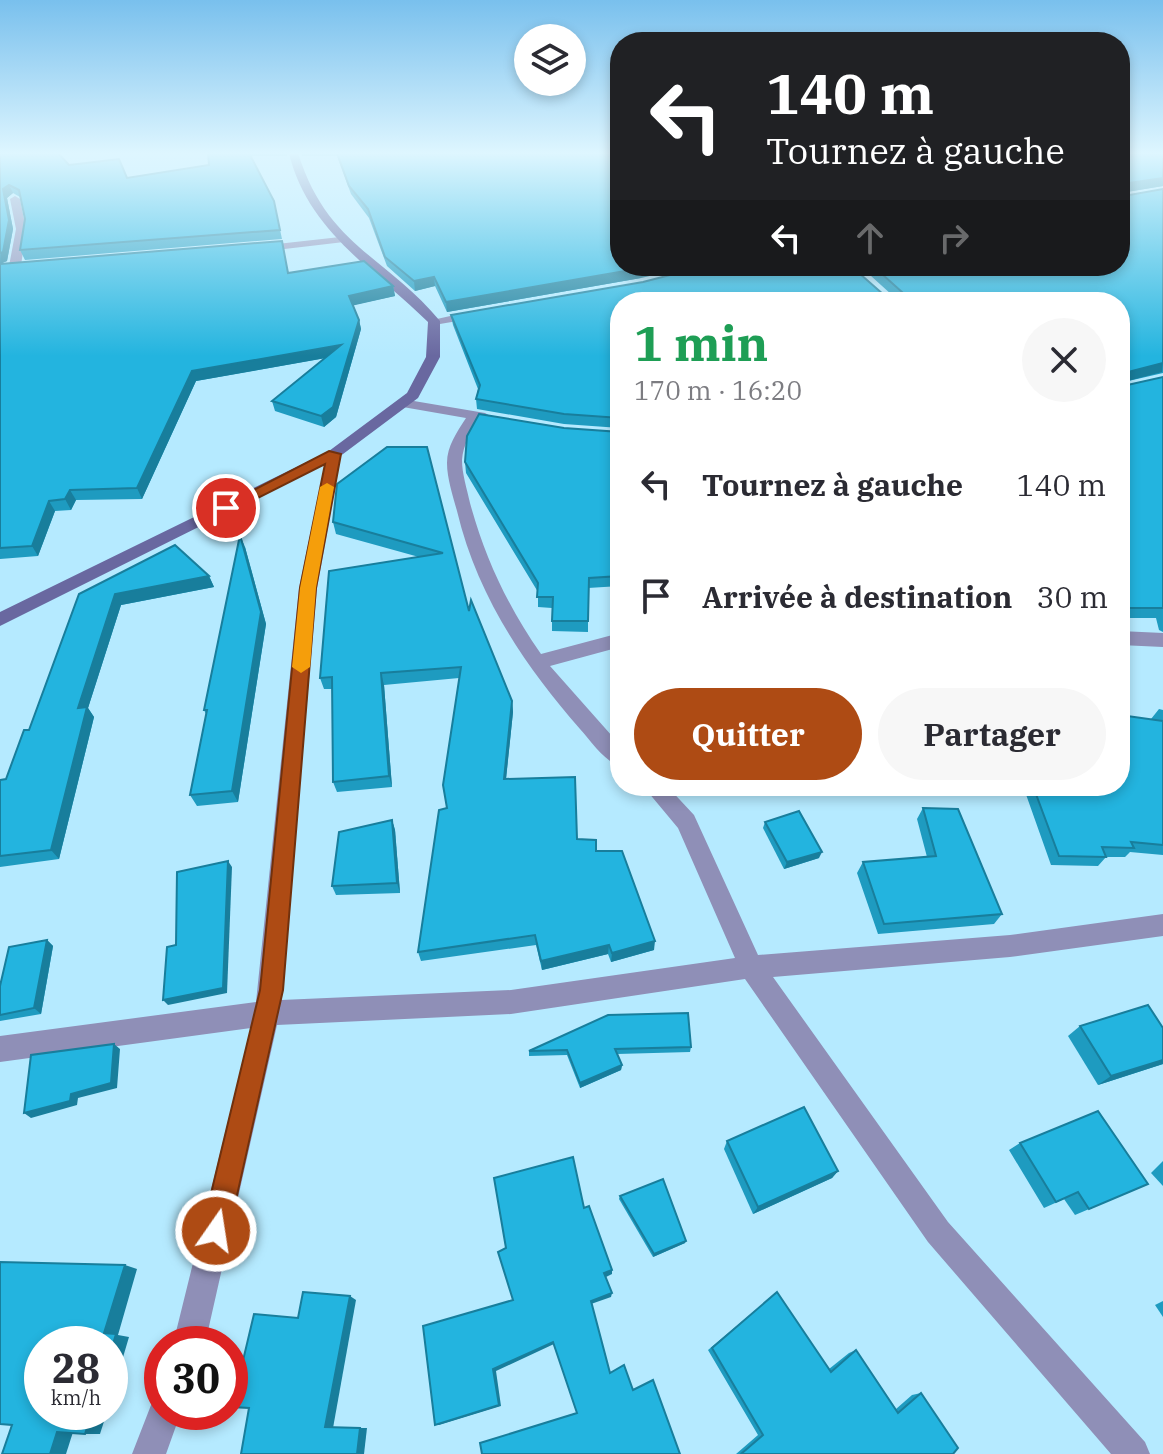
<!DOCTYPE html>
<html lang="fr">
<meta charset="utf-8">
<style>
:root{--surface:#fff;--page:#f7f7f7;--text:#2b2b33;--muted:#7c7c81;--accent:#ae4b14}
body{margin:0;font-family:"IBM Plex Serif",serif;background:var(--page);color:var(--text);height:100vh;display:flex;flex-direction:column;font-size:30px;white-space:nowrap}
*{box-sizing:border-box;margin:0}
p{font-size:26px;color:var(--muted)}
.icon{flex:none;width:44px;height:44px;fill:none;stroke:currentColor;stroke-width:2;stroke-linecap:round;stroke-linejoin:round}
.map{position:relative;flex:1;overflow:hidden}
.sheet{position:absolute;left:610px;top:292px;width:520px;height:504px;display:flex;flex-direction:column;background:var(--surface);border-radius:32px;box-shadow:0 4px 12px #0003}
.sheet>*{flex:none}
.guide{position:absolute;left:610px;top:32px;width:520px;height:244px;border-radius:32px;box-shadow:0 4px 12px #0003;background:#202124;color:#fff;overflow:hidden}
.controls{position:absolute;left:514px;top:24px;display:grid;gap:16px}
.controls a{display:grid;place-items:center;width:72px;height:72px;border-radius:50%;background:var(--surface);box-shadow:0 4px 12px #0003;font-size:40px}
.speed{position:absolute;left:24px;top:1326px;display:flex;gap:16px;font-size:40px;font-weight:700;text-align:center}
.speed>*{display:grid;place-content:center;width:104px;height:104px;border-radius:50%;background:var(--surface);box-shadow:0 4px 12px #0003;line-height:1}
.speed small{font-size:20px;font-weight:400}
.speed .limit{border:12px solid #d22;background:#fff;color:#111}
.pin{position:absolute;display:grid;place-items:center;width:68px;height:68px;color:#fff;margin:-34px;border:4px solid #fff;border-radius:50%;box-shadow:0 2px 8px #0007}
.me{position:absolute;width:88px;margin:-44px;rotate:13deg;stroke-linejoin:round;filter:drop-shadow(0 0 6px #0008)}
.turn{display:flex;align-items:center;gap:28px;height:168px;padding:0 24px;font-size:36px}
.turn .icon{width:104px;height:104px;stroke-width:2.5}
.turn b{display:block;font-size:56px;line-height:68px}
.lanes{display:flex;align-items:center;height:76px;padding:0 24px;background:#0003;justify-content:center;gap:40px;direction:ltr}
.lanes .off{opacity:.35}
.round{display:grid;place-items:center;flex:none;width:84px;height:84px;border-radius:42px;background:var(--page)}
.summary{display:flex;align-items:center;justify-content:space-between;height:136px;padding:0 24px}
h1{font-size:48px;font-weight:700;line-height:60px;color:#1e9e55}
.action{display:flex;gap:16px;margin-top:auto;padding:16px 24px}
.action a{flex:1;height:92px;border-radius:48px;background:var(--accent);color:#fff;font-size:32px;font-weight:700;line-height:92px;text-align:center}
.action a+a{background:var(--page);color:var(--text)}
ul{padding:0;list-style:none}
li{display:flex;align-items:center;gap:24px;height:112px;padding:0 24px}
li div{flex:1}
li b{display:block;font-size:30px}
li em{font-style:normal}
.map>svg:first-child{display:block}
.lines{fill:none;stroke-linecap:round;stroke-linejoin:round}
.minor{fill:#8f8fb7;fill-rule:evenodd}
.secondary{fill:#6968a0;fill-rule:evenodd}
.wall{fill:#1e9bc0}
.shaded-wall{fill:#187e9c}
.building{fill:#23b4df;stroke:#187e9c;stroke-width:2}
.route{fill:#ae4b14;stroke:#71310d;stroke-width:2}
.slow{fill:#f59e0b}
</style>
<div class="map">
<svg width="1163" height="1454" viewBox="0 0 1163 1454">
<rect width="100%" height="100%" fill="#b5eaff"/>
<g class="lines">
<!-- minor -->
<g class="minor">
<polygon points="15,196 20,199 26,229 21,266 15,269 9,266 16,229 10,199"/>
<polygon points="340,237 345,240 344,242 259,252 253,249 259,246"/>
<polygon points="477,310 483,314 481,317 434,325 428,321"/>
<path d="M 402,399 L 485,413 L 492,417 L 485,421 L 479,420 C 471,432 463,445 462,460 C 462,474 467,489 470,503 C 485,558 508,607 541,654 L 620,633 L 620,647 L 550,666 L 620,745 L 620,766 C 604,761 591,741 580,729 C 524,665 477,595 457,511 C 453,496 447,479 447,463 C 447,446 457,432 466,418 L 397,406 L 395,403 Z"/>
<polygon points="334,450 341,454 317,588 281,1000 511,990 735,958 678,828 643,786 667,786 694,815 758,955 1010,935 1163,914 1163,936 1010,957 773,977 948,1222 1145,1442 1150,1454 1111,1454 928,1242 745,979 511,1014 277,1025 205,1344 173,1344 251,1028 0,1062 0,1036 256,1002 299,588 327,454"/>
<polygon points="1120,631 1163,633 1163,647 1120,645"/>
<polygon points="162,1397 162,1412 181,1412 166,1454 132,1454 153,1400"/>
</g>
<!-- secondary -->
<path class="secondary" d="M 289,153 L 298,153 C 327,246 385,255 440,321 L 440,357 L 418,398 L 339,457 L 0,626 L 0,612 L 329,451 L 407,393 L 426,357 L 428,322 C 374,269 307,230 289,153 Z"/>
</g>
<!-- wall -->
<g class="wall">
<polygon points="0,153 69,165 127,178 209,165 208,153 288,153 287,156 251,156 274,201 282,239 25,260 20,250 25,219 20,197 13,193 7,198 13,229 7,261 0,264"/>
<polygon points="301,153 620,153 641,278 447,312 435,286 415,291 387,266 369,218 351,194 337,156 302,156"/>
<polygon points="1120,153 1163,153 1163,186 1121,193 1124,196 1163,189 1163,373 1124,382 1123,386 1163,377 1163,632 1159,630 1156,618 1120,618 1120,302 620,302 620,428 564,424 477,409 476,399 478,389 453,325 451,315 643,282 892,295 860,266 1120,266"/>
<polygon points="0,264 288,273 393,286 395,296 353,305 359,320 361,329 336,417 324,427 275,411 272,401 325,358 196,381 142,499 76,500 71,510 55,511 38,556 0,559"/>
<polygon points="564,428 620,432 620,586 588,588 588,632 552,631 552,608 538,607 538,592 466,473 465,462"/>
<polygon points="427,447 469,611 512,701 513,712 506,778 577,839 596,851 654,950 611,962 608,954 542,970 536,945 421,961 418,952 447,808 459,678 384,685 392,787 337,792 333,782 332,689 324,689 320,678 419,557 336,534 333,522"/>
<polygon points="245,547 266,624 238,802 197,806 190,795 206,714 204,710"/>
<polygon points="209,576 214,587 121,605 88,708 94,717 59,859 0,867 0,780 6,779 29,730 79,594"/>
<polygon points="1159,709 1163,710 1163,855 1130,852 1125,857 1106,857 1098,866 1051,865 1023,786 1120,786 1151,719"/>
<polygon points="923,808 1002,914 994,924 878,934 857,873 863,862 927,857 917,819"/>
<polygon points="392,820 395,830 400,893 336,895 332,886"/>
<polygon points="765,822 819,858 784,869 763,828"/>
<polygon points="47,940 53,946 41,1014 0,1021 0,986"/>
<polygon points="1080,1026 1163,1028 1163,1064 1098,1085 1068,1036"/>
<polygon points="691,1047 690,1052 617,1054 622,1065 621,1070 580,1088 567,1055 529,1056 529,1051"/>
<polygon points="727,1141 838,1171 832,1178 753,1214 724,1149"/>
<polygon points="1020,1143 1148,1184 1075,1215 1064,1199 1044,1208 1009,1150"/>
<polygon points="1163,1161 1163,1186 1151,1173"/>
<polygon points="620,1196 685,1243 653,1257 619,1199"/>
<polygon points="777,1292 829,1369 849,1353 856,1350 896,1409 912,1395 921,1393 953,1454 736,1454 758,1435 708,1350"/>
<polygon points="1163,1301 1163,1317 1155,1305"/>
</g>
<!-- shaded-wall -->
<g class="shaded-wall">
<polygon points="1163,178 1163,186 1120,193 1123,184"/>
<polygon points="9,185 13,193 7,198 13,229 7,261 0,264 3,189"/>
<polygon points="654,266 694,266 641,278 447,312 446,302"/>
<polygon points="434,277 435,286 415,291 414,281"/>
<polygon points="393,286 395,296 351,306 349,296"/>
<polygon points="359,320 361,329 336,417 324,427 321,416"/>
<polygon points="341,345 343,355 196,381 142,499 137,488 192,371"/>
<polygon points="1163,363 1162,372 1120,383 1124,373"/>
<polygon points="70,490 76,500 71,510 65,499"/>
<polygon points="49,501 55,511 38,556 32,546"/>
<polygon points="240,535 245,547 266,624 238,802 232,791"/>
<polygon points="209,576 214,587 121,605 88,708 94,717 59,859 51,850 78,708 115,594"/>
<polygon points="381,673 384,685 392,787 389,776"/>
<polygon points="512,701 513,712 505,789 504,779"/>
<polygon points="392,820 395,830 400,893 397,883"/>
<polygon points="822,852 819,858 784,869 787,862"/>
<polygon points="228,861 232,867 227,993 168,1005 163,1000"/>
<polygon points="47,940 53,946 41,1014 34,1008"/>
<polygon points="655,941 654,950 611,962 612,953"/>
<polygon points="609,945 608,954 542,970 541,961"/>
<polygon points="114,1044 120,1049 117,1088 78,1098 77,1105 31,1118 24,1113 71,1094"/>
<polygon points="1163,1060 1163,1064 1098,1085 1111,1076"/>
<polygon points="622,1065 621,1070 580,1088 580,1083"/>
<polygon points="838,1171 832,1178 753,1214 758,1207"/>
<polygon points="686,1241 685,1243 653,1257 654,1254"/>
<polygon points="125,1265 137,1269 118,1335 129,1337 110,1401 110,1354 104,1333"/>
<polygon points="612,1270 612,1274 604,1278 604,1273"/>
<polygon points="612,1293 611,1297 591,1304 591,1301"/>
<polygon points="350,1296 356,1300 333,1428 325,1427"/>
<polygon points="553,1342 554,1344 496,1371 501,1406 439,1425 435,1425 493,1369"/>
<polygon points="92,1412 107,1412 100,1434 85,1434"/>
<polygon points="360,1428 367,1428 364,1454 357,1454"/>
<polygon points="57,1432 73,1432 66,1454 50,1454"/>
</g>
<!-- building -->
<g class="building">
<polygon points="0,153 58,153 69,165 119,159 127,178 209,165 208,153 249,153 274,201 280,230 20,250 25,219 19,190 9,185 3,189 9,220 3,252 0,253"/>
<polygon points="337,153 620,153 620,266 654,266 446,302 434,277 414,281 385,257 368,209 349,186"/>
<polygon points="1120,153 1163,153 1163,178 1123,184 1121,193 1124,196 1163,189 1163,363 1124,373 1123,386 1163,377 1163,608 1120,608 1120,302 620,302 620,418 564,414 476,399 480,385 451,315 643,282 705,266 851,266 884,295 899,295 902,292 873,266 1120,266"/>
<polygon points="282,241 288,273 364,261 393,286 349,296 359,320 333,407 321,416 272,401 341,345 192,371 137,488 70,490 65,499 49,501 32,546 0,548 0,264"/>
<polygon points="479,414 564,428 620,432 620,576 589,578 588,621 552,621 553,597 537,597 538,583 465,462 467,436"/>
<polygon points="387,447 427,447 469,611 471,600 512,701 504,779 575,777 577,839 596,840 596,851 622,851 655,941 612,953 609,945 541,961 535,935 418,952 439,810 447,808 443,785 461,667 381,673 389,776 333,782 332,677 320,678 329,571 443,553 333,522 337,484"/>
<polygon points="240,535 261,612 232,791 190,795 207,710 204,710"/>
<polygon points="175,545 209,576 115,594 78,708 87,707 51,850 0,856 0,780 6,779 24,730 29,730 79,594"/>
<polygon points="1120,715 1163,721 1163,845 1131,842 1134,848 1102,847 1106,857 1059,856 1033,786 1120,786"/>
<polygon points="923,808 958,809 1002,914 884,924 863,862 936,856"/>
<polygon points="799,811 822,852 787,862 765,822"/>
<polygon points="392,820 397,883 332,886 339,832"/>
<polygon points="228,861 223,988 163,1000 167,947 176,945 177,872"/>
<polygon points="47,940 34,1008 0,1015 0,986 9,947"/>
<polygon points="1148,1005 1163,1028 1163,1060 1111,1076 1080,1026"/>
<polygon points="688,1013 691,1047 615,1049 622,1065 580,1083 567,1050 529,1051 608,1015"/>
<polygon points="114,1044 111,1083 71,1094 70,1101 24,1113 31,1055"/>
<polygon points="804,1107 838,1171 758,1207 727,1141"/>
<polygon points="1098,1111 1148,1184 1089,1209 1078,1192 1056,1202 1020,1143"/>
<polygon points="573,1157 584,1208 589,1206 612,1270 604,1273 612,1293 591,1301 610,1373 624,1365 633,1390 653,1380 680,1454 482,1454 480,1443 577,1413 553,1342 493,1369 499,1405 435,1425 423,1326 513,1300 498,1252 506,1248 494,1178"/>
<polygon points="663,1179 686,1241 654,1254 620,1196"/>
<polygon points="0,1262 125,1265 104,1333 116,1334 110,1354 110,1344 42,1344 42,1412 92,1412 85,1434 57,1432 50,1454 2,1454 12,1425 0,1424"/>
<polygon points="303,1292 350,1296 325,1427 360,1428 357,1454 241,1454 249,1408 232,1407 254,1314 298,1318"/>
<polygon points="777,1292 831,1372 856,1350 898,1413 921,1393 958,1448 953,1454 741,1454 763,1435 712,1348"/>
</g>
<!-- sky -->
<linearGradient id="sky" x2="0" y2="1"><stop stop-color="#79c0ed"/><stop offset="0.43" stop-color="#def6ff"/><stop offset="1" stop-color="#def6ff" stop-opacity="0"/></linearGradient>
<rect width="1163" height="356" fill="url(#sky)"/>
<!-- route -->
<polygon class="route" points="329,451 341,454 316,588 283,990 229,1231 225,1241 216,1245 206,1241 202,1231 260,990 300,588 325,464 232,511 221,511 219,508"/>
<!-- slow -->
<polygon class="slow" points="327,483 334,487 316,588 310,667 301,673 292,667 300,588 320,487"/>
</svg>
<div class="controls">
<a><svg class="icon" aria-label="layers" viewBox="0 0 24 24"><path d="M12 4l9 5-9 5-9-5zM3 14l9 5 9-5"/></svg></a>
</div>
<div class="speed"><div>28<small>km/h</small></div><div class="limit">30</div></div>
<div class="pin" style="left:226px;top:508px;background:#d93025"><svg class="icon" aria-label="arrive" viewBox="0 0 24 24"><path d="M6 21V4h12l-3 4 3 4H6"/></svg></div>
<svg class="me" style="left:216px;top:1231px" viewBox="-20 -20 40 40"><circle r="17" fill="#ae4b14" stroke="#fff" stroke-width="3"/><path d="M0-11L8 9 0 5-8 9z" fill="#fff"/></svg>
<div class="guide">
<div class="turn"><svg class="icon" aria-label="left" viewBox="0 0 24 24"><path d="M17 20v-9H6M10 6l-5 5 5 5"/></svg><div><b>140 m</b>Tournez à gauche</div></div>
<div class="lanes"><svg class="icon" aria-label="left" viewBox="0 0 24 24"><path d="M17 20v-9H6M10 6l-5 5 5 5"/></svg><svg class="icon off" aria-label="ahead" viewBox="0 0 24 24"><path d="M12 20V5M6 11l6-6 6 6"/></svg><svg class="icon off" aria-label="right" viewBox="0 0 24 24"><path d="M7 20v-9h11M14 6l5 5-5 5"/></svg></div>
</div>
<section class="sheet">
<div class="summary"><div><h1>1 min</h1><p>170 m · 16:20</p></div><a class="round"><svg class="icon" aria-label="close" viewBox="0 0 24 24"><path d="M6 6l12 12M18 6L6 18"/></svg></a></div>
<ul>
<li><svg class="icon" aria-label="left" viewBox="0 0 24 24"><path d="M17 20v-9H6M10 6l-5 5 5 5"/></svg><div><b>Tournez à gauche</b></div><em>140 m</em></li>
<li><svg class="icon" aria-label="arrive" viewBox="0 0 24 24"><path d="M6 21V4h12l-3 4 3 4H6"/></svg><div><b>Arrivée à destination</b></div><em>30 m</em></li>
</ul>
<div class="action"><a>Quitter</a><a>Partager</a></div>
</section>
</div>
